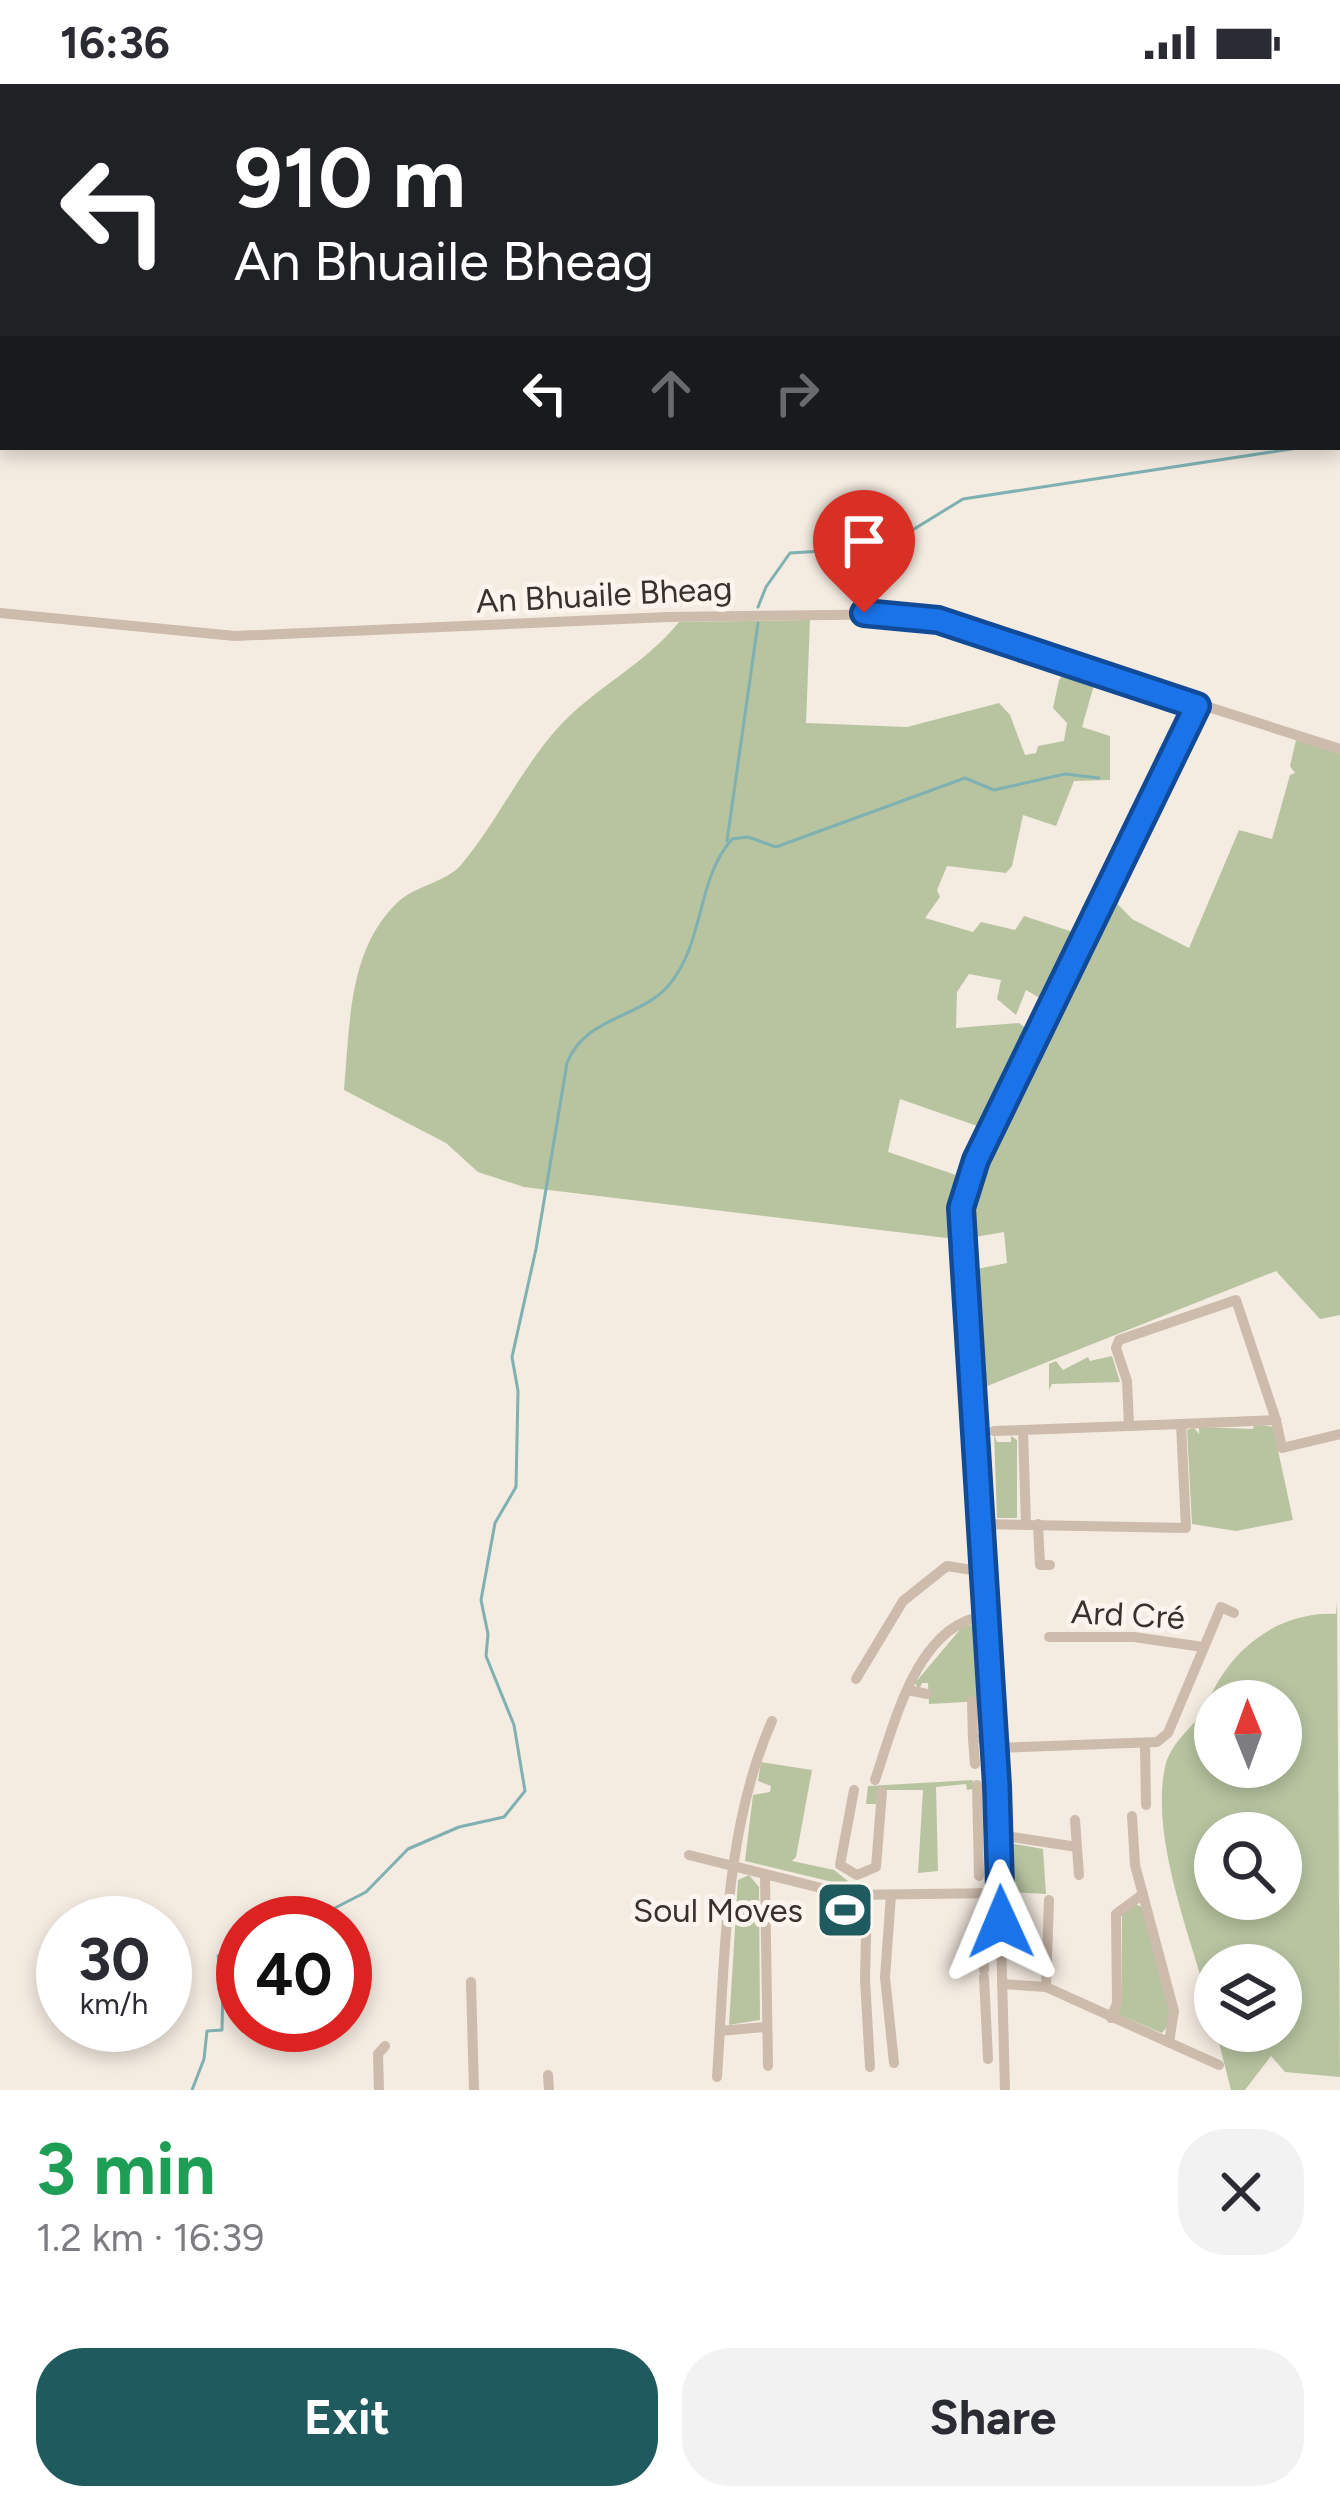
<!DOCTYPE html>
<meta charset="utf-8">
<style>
:root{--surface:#fff;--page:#f2f2f3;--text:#2b2b33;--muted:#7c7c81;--accent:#1f5a5e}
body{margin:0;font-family:Figtree,sans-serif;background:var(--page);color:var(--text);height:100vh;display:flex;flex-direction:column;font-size:45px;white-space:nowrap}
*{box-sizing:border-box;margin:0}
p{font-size:39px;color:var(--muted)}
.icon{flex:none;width:66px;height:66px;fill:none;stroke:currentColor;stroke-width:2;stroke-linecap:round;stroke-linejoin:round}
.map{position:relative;height:2006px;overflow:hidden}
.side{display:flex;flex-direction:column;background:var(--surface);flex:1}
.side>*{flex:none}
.guide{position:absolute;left:0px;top:0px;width:1341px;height:366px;box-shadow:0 6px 18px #0003;background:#202124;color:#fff;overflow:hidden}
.needle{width:78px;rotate:359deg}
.buttons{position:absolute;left:1194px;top:1596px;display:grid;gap:24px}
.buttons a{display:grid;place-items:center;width:108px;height:108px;border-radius:50%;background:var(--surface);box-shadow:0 6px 18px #0003;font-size:60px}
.speed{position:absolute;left:36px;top:1812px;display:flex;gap:24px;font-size:60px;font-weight:700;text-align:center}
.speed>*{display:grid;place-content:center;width:156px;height:156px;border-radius:50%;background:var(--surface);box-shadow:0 6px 18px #0003;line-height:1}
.speed small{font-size:30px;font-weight:400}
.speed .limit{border:18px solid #d22;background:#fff;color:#111}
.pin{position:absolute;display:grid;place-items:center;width:102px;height:102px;color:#fff;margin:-123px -51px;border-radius:50% 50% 50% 0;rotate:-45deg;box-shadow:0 0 12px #0007}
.pin .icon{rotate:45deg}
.me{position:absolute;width:132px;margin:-66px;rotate:359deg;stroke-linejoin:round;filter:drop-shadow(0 0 9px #0008)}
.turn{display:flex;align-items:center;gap:42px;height:252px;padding:0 36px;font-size:54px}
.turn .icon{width:156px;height:156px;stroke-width:2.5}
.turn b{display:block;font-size:84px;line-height:102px}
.lanes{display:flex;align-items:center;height:114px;padding:0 36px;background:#0003;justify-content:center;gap:60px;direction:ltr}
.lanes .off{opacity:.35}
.round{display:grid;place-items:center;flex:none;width:126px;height:126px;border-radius:48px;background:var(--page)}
.head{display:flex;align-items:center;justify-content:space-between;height:204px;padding:0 36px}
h1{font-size:72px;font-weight:700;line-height:90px;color:#1e9e55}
.action{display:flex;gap:24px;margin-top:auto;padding:24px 36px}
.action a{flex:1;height:138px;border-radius:48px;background:var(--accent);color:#fff;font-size:48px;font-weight:700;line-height:138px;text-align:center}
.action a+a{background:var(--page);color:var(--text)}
.status{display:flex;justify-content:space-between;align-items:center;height:84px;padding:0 60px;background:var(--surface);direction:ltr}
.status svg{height:33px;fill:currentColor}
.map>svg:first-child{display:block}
.green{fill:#b8c4a0;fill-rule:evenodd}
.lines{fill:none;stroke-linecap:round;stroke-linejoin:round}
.stream{stroke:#7fb0b2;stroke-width:3}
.minor{stroke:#cdbbac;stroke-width:10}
.route-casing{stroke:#114b97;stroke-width:30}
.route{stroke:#1a73e8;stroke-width:21}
.labels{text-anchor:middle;stroke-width:10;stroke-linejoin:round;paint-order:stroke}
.street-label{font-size:33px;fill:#3b302b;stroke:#fbf5ee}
.poi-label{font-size:33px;fill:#3b302b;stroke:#fbf5ee;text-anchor:end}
</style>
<div class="status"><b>16:36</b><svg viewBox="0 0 49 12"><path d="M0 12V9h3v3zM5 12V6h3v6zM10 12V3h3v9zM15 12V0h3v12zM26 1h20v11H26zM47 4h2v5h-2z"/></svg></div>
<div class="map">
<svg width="1340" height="2006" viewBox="0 0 1340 2006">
<rect width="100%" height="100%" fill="#f4ebe1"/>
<!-- green -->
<g class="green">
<path d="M 810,536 L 806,639 L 907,643 L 999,619 L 1010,631 L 1025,671 L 1036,669 L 1038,662 L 1064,657 L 1067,639 L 1053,624 L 1059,596 L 1067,586 L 1096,594 L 1082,643 L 1110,652 L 1110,696 L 1074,697 L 1056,742 L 1023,731 L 1012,782 L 1006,789 L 947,782 L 937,806 L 940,813 L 925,834 L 973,848 L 981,838 L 1015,846 L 1024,832 L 1079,850 L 1048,919 L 1026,906 L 1016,931 L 997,915 L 1001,896 L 969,890 L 957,908 L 956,944 L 1019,939 L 1031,948 L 983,1044 L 900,1015 L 888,1068 L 962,1093 L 955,1155 L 524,1103 L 478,1088 L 446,1059 L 344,1006 C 350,940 348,865 398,818 C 415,802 446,798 461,781 C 495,741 520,687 556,646 C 593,604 645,581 679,538 Z"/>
<polygon points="1296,656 1340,670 1340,1231 1320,1235 1276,1187 977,1306 967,1187 1007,1179 1004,1148 964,1155 963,1136 973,1099 1108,810 1132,835 1189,864 1239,746 1272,755 1290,691 1295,689 1290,682"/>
<polygon points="1112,1272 1120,1298 1052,1300 1049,1306 1049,1280 1056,1277 1063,1286 1088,1273 1090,1277"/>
<polygon points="1254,1340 1273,1343 1293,1436 1236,1447 1192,1440 1187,1346 1194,1344 1199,1350 1199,1343 1253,1345"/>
<polygon points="994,1350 997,1358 1011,1358 1011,1352 1017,1356 1017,1434 997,1434"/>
<path d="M 1337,1517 L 1340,1993 L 1285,1988 L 1271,1972 L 1245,2006 L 1231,2006 L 1216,1947 L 1281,1947 L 1281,1881 L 1215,1881 L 1215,1943 C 1197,1868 1149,1759 1165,1683 C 1171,1655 1198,1642 1209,1616 C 1230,1565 1279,1527 1336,1530 ZM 1215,1617 L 1281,1617 L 1281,1683 L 1215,1683 ZM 1215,1749 L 1281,1749 L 1281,1815 L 1215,1815 Z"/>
<polygon points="963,1542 972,1541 978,1549 983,1617 929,1620 928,1599 922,1599 919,1606 915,1599"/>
<polygon points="761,1678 812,1686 796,1773 792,1777 834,1786 848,1797 845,1801 745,1777 753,1711 770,1708 771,1702 758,1697"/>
<polygon points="973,1696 972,1705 967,1706 966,1700 936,1703 938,1787 918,1789 923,1706 878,1706 876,1720 866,1720 868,1702"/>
<polygon points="1014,1760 1043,1765 1046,1810 1011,1808 1010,1765"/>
<polygon points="749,1791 759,1803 760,1936 729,1941 738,1796"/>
<polygon points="1135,1820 1142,1823 1169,1922 1170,1939 1162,1949 1117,1930 1122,1919 1122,1829"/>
</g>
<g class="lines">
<!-- stream -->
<g class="stream">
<polyline points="1338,358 1340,357"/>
<polyline points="758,523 766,503 790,469 856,465 881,458 906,450 963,415 1304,363"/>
<polyline points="727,757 758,539"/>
<path d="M 325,1839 L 329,1827 L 366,1808 L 408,1765 L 459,1743 L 504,1733 L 525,1707 L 514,1641 L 486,1572 L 488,1550 L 481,1516 L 495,1439 L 516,1403 L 518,1307 L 512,1273 L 536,1165 L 567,979 C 585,932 640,935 669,901 C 705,858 696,796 732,755 L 748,753 L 776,763 L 965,694 L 994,706 L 1065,690 L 1099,694"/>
<polyline points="192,2006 204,1975 207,1947 222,1946 223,1899 218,1872 243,1855"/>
</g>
<!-- minor -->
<g class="minor">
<polyline points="0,529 235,552 668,533 917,530 1340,665"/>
<polyline points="1276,1336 1282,1364 1340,1350"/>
<polyline points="1129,1341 1127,1297 1116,1264 1119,1256 1236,1216 1276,1336 1181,1340"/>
<polyline points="994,1347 1023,1346"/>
<polyline points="980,1440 1186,1444 1181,1340 1023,1346 1026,1440"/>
<polyline points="1038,1440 1040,1481 1050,1481"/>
<polyline points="1049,1553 1134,1553 1203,1563"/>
<polyline points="856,1595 903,1517 947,1482 985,1488"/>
<polyline points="908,1606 927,1610"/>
<polyline points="972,1617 973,1655"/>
<polyline points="1145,1661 1146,1721"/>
<polyline points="995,1664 1157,1658 1168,1649 1221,1523 1234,1529"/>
<polyline points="975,1680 973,1655 994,1654"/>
<path d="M 875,1696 C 894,1642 916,1540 985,1532"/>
<polyline points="977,1701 979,1792"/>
<polyline points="854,1706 840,1781 857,1791 876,1783 882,1708"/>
<polyline points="1132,1732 1135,1781 1174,1927 1169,1958"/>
<polyline points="1075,1736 1079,1791"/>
<polyline points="999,1751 1077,1763"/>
<polyline points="689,1771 849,1811 1000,1809"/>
<polyline points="765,1793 768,1982"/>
<polyline points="891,1811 885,1893 894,1979"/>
<polyline points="867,1812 865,1895 870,1983"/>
<polyline points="983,1826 984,1886"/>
<polyline points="984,1893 988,1975"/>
<polyline points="471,1898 474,2006"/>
<polyline points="1002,1900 1046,1903 1219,1981"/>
<polyline points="1046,1903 1049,1816"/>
<polyline points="1111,1934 1117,1919 1116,1830 1143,1810"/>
<polyline points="720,1947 765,1943"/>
<polyline points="548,1991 549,2006"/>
<path d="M 717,1993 C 725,1877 724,1745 772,1637"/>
<polyline points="379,2006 378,1970 385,1962"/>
<polyline points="1005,2006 997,1702 961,1124 976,1076 1197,622"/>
</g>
</g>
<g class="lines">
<defs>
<polyline id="route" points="864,529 938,536 1197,622 976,1076 961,1124 997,1702 1001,1838"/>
</defs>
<!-- route casing -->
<use href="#route" class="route-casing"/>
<!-- route -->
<use href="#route" class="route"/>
</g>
<!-- icons -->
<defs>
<symbol id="stadium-square" viewBox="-11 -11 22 22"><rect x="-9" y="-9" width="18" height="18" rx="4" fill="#1f5a5e" stroke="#fbf5ee"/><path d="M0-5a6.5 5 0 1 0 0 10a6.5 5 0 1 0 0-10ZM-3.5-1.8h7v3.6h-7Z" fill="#fff"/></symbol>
</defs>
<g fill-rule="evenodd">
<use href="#stadium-square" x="812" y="1793" width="66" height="66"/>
</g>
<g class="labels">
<!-- street labels -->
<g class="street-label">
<text transform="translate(604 510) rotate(-3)" y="12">An Bhuaile Bheag</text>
<text transform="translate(1128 1530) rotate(3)" y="12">Ard Cré</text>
</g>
<!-- poi labels -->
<g class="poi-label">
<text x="803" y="1838">Soul Moves</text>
</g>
</g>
</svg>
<div class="buttons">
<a><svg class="needle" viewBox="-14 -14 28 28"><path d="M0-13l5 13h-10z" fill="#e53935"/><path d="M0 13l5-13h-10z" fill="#7c7c81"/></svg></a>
<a><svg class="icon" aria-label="search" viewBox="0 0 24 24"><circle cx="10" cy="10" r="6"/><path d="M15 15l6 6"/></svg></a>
<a><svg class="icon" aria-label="layers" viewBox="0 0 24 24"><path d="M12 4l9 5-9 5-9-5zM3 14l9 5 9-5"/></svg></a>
</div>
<div class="speed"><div>30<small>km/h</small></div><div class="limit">40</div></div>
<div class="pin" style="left:864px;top:529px;background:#d93025"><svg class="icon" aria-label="arrive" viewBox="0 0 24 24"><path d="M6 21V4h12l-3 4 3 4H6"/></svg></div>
<svg class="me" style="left:1001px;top:1838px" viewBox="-20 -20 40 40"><path d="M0-17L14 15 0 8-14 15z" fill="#1a73e8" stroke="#fff" stroke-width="4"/></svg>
<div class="guide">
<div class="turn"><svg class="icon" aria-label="left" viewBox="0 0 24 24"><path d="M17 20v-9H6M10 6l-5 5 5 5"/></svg><div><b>910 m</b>An Bhuaile Bheag</div></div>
<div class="lanes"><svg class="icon" aria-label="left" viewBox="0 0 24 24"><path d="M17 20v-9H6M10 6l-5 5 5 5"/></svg><svg class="icon off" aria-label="ahead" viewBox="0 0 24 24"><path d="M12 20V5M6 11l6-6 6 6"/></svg><svg class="icon off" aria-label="right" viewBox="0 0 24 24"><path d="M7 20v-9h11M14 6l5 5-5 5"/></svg></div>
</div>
</div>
<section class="side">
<div class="head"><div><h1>3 min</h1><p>1.2 km · 16:39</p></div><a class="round"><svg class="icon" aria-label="close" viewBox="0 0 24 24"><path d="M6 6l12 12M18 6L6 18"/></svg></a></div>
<div class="action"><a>Exit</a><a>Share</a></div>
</section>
